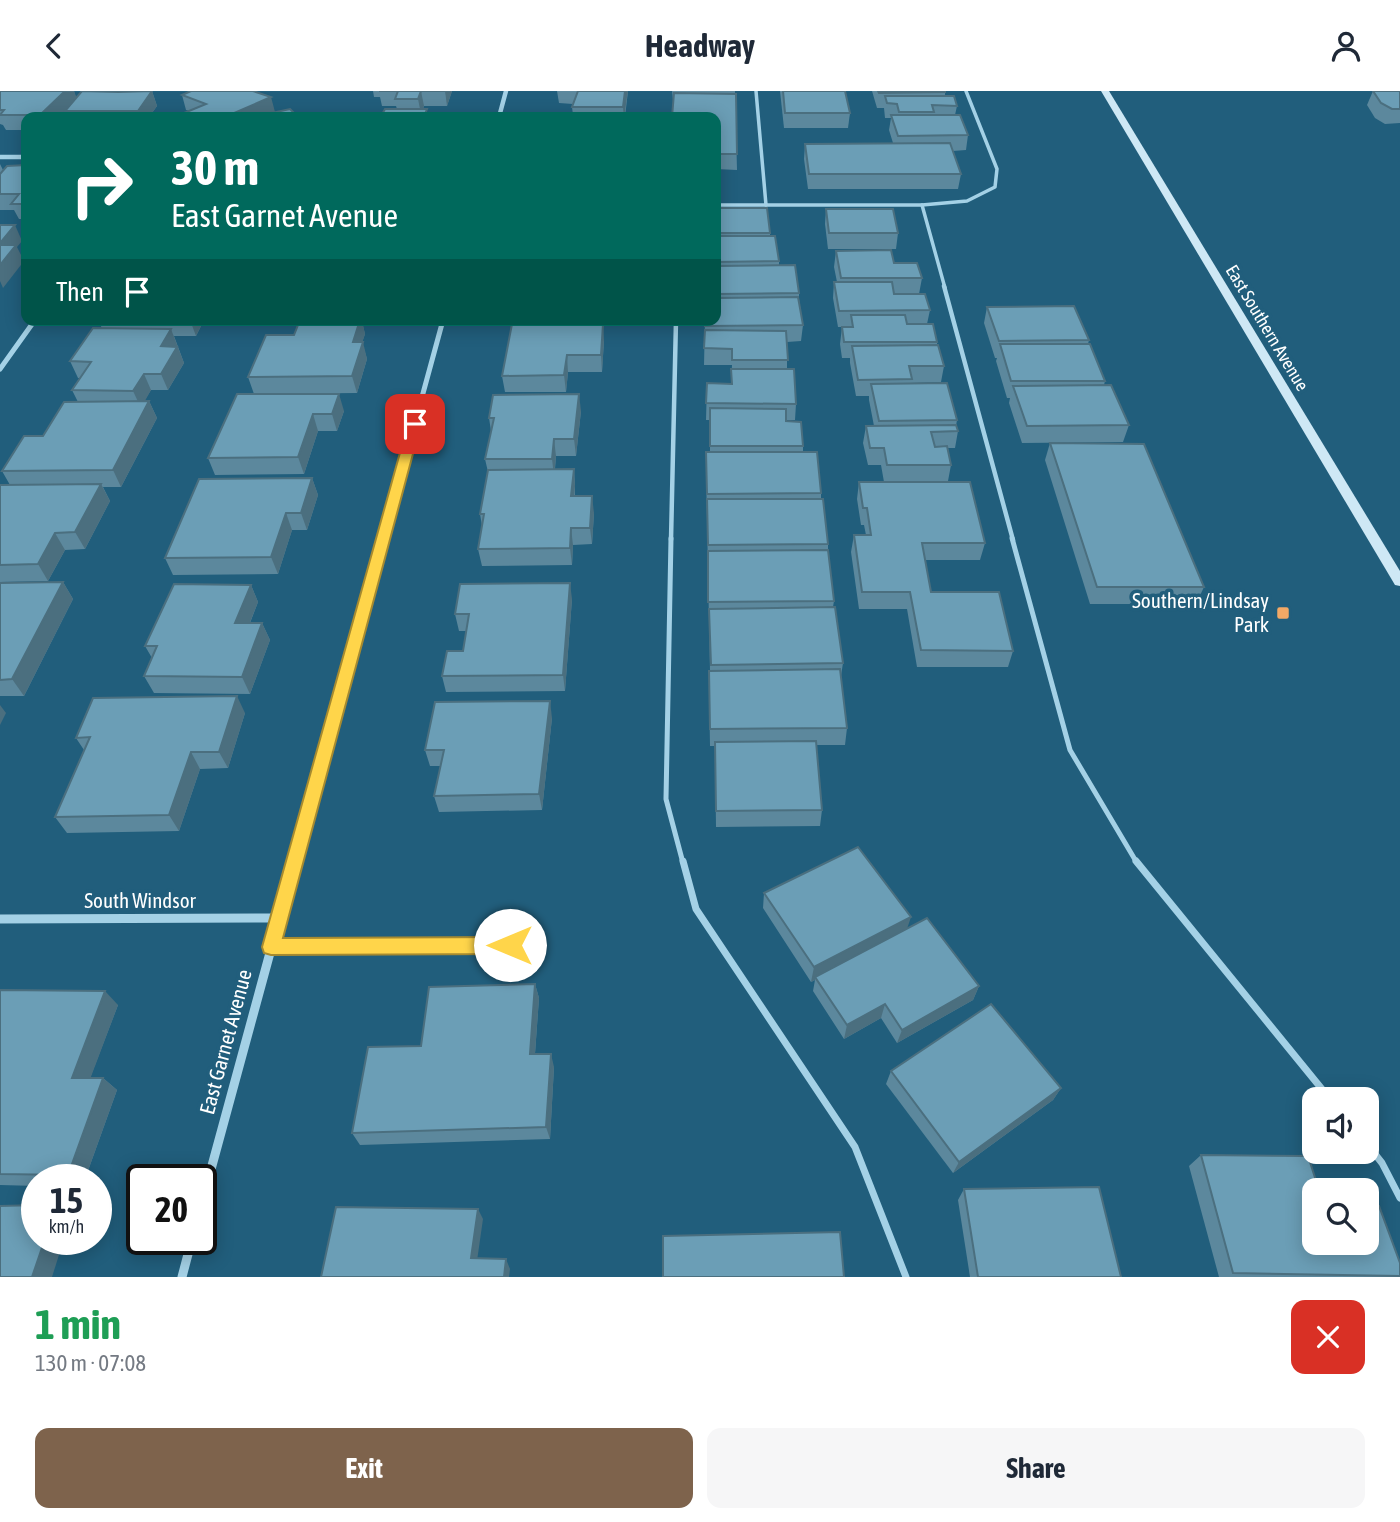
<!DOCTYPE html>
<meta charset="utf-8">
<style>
:root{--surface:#fff;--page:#f6f6f7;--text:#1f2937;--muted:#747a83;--accent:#7e634c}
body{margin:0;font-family:"Asap Condensed",sans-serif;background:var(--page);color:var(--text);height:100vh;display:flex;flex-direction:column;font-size:26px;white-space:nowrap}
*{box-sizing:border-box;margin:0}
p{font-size:23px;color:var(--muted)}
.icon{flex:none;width:38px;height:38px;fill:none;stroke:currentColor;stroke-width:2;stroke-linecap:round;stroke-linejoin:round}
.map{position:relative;height:1186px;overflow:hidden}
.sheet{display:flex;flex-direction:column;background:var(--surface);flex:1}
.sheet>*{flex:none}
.hud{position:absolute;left:21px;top:21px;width:700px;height:214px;border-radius:14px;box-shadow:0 4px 18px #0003;background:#00695c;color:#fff;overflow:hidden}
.controls{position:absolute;left:1302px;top:996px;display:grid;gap:14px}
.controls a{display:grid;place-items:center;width:77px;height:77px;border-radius:14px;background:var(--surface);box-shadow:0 4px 18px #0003;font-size:35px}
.speed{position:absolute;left:21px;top:1073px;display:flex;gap:14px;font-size:35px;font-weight:700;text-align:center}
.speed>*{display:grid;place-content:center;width:91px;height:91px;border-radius:50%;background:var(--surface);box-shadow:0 4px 18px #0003;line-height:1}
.speed small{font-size:18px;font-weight:400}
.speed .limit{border:4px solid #111;border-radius:10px;background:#fff;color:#111}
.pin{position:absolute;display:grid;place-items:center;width:60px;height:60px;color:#fff;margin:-30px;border-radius:14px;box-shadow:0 4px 10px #0006}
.me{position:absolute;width:77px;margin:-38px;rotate:270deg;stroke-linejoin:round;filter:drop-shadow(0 0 5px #0008)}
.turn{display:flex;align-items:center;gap:24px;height:147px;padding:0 35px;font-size:32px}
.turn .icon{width:91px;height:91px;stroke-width:2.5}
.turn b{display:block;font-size:49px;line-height:60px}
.then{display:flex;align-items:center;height:66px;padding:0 35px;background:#0003;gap:14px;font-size:26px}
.round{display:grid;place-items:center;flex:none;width:74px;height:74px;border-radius:14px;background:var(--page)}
.head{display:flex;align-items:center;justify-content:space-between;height:119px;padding:0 35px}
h1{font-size:42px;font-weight:700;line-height:52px;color:#1e9e55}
.primary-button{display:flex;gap:14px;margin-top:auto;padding:14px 35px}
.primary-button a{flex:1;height:80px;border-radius:14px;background:var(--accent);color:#fff;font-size:28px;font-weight:700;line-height:80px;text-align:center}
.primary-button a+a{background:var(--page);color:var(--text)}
header{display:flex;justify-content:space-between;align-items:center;height:91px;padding:0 35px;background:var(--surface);font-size:32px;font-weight:700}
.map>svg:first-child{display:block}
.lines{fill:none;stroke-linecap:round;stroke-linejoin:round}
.service-far3{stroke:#a4d1e6;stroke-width:3.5}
.service-far2{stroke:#a4d1e6;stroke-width:4.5}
.service-far1{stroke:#a4d1e6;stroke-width:5}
.service{stroke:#a4d1e6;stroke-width:7}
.minor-far3{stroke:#a4d1e6;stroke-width:4.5}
.minor-far2{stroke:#a4d1e6;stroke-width:5}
.minor-far1{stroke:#a4d1e6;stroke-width:7}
.minor{stroke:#a4d1e6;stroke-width:9}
.secondary{fill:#cee8f5;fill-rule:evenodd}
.wall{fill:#5c889d}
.shaded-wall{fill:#4b6f7f}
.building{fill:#6b9eb6;stroke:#4b6f7f;stroke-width:2}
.route{fill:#ffd54a;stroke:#a68a30;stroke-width:2}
.poi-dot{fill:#f2a966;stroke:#215e7c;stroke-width:2.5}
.labels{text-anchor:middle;stroke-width:7;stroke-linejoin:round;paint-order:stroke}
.far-street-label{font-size:18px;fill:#fff;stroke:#215e7c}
.poi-label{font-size:21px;fill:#fff;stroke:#215e7c;text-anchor:end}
.street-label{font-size:21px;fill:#fff;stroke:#215e7c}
</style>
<header><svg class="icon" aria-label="back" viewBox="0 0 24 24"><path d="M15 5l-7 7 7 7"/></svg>Headway<svg class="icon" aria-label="person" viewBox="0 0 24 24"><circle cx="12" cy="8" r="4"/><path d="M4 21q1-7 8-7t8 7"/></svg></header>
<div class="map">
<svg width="1400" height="1186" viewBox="0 0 1400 1186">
<rect width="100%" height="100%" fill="#215e7c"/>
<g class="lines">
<!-- service-far3 -->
<g class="service-far3">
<polyline points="756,0 766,114"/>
<polyline points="716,114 922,114 967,110 995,96 997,78 966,0"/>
<polyline points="922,114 945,197"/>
</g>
<!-- service-far2 -->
<g class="service-far2">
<polyline points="944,195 1013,449"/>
<polyline points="671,449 676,229"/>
</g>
<!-- service-far1 -->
<g class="service-far1">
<polyline points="671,447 666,708 683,772"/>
<polyline points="1012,447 1070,659 1137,772"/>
</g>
<!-- service -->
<g class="service">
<polyline points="683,770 696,818 855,1056 906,1186"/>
<polyline points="1136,770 1330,1008"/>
<polyline points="272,856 510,854"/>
<polyline points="1367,1053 1382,1072 1400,1107"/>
</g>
<!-- minor-far3 -->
<g class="minor-far3">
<polyline points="499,26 506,0"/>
<polyline points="0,66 26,66"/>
</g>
<!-- minor-far2 -->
<g class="minor-far2">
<polyline points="0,278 35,229"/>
<polyline points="383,449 443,229"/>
</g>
<!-- minor-far1 -->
<polyline class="minor-far1" points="295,772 383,447"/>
<!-- minor -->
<g class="minor">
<polyline points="0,828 279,827"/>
<polyline points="201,1115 295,770"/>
<polyline points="182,1186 192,1148"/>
</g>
<!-- secondary -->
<polygon class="secondary" points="1101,0 1109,0 1400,480 1400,495 1395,494"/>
</g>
<!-- wall -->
<g class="wall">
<polygon points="0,0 74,0 76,7 82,0 152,0 157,15 149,26 67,26 65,20 59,26 26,26 26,39 6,39 3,34 0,33"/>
<polygon points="373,0 452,0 447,15 424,15 423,18 381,25 397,18 396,15 382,15 380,6 374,6"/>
<polygon points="557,0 628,0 625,26 551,26 573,24 572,16 573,13 559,12"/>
<polygon points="672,0 735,0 737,79 716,78 716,26 673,9"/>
<polygon points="780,0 845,0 850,22 848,37 784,37"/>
<polygon points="872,0 945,0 945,5 957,15 955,24 968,44 966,59 953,60 961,83 958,98 808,98 804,68 805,53 893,52 889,39 891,27 885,27 884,17 877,17"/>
<polygon points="1373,0 1400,0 1400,32 1385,33 1375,27 1367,14"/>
<polygon points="182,4 275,21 272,22 298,26 185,26 184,22 190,20 186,19"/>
<polygon points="0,73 3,79 26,74 26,128 19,128 14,119 0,119"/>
<polygon points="716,117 770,142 770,145 779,170 779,174 799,202 799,208 803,234 801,250 787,251 787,278 796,313 795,329 786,329 803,355 803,361 821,402 821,408 828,453 828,460 834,510 833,516 843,572 841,585 847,637 845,654 816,654 822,719 820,735 716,736 715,655 710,655 709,597 710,580 706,378 710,361 710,329 706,329 707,292 731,293 732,274 704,274 705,229 716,229"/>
<polygon points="826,118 898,142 896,158 828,158 825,133"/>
<polygon points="836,160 894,172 922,187 919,203 930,219 927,233 937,251 937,254 944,275 941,291 911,292 957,329 956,335 958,340 955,357 948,357 951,374 948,390 884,391 881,374 868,374 863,352 866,335 874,335 869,309 869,305 856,305 850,272 850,267 842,267 840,253 842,236 838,236 833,207 834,191 837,191 834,176"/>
<polygon points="987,216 1089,249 1088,253 1105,290 1104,294 1129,334 1123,351 1022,352 1009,312 1010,307 1007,307 996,270 997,267 995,267 984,232"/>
<polygon points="99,229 204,229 196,245 174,245 184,272 168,299 151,299 144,310 149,310 157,327 121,396 103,396 110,410 85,458 65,459 48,490 0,491 0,394 10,394 2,380 43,345 78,311 72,299 80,287 78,287 70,270 102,238"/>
<polygon points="282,229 378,229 377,230 362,231 365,243 362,251 367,268 357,302 254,303 248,286 294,244 299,231 283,231"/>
<polygon points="604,249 602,281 568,281 566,301 505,301 502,285"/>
<polygon points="237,303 344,320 337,340 318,340 304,383 215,384 208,367"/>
<polygon points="581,320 576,365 556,365 555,378 574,378 575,395 575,405 594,422 592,453 573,454 572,474 482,475 478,458 482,435 480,423 488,381 485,368 491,340 489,327"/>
<polygon points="1050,352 1204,496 1196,513 1090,513 1045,369"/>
<polygon points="312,387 318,404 307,439 292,439 278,483 173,484 165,467"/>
<polygon points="859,391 985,452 980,469 925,469 931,501 1013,560 1008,576 917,576 907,518 859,518 851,461 854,444 866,444 864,434 861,434 857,408"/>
<polygon points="63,491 73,508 24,605 0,605 0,492"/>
<polygon points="251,494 258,511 250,532 262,532 270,549 250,603 154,602 144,585 152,567 145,555"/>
<polygon points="572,508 565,600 446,601 442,585 463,560 466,540 459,540 455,523"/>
<polygon points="245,622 228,677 200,678 179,740 67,742 55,726 84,659 76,647"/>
<polygon points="552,627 542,719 439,721 434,705 441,675 430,675 425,659"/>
<polygon points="764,802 907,838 979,895 973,909 897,952 881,927 844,948 813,900 815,889 811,891 763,817"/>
<polygon points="535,893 539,907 535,963 554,976 550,1048 360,1054 352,1042 421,955"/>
<polygon points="0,899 118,914 90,987 103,987 117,999 85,1088 37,1088 37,1095 0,1094"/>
<polygon points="891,980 1061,997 1053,1009 953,1082 886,993"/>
<polygon points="1201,1064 1314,1152 1400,1172 1400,1186 1219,1186 1189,1075"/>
<polygon points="964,1098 1121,1186 970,1186 958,1109"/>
</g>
<!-- shaded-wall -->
<g class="shaded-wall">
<polygon points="65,0 74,0 77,8 59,26 41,26 40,24"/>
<polygon points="152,0 157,15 149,26 141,26 138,20"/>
<polygon points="421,0 424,15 421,23 418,8"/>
<polygon points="445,0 452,0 447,15"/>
<polygon points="625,0 628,0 624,26 623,16"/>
<polygon points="271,6 275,21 263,26 225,26"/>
<polygon points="15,134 22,150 17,156 24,170 3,197 0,190 0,152"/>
<polygon points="190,229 204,229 196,245"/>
<polygon points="360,229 362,229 365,243 357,268 353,251"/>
<polygon points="603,233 604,249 602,281 601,264"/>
<polygon points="171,238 184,272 168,299 161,283 161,255"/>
<polygon points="363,251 367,268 357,302 352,285"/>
<polygon points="567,264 568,281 566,301 564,284"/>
<polygon points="144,283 151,299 141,317 133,300"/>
<polygon points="339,303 344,320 337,340 332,323"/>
<polygon points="579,303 581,320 576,365 574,348"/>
<polygon points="149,310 157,327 121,396 113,379"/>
<polygon points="313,323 318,340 304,383 298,366"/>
<polygon points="554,348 556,365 554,385 552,368"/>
<polygon points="574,378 575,395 573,422 571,405"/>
<polygon points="312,387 318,404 307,439 301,422"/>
<polygon points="101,393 110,410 85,458 75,441"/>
<polygon points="592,405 594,422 592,453 590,437"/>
<polygon points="286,422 292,439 278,483 271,466"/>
<polygon points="571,437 573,454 572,474 570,457"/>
<polygon points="55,442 65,459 48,490 38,473"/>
<polygon points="63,491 73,508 24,605 12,588"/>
<polygon points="570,492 572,508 565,600 563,584"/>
<polygon points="251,494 258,511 243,549 235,532"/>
<polygon points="262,532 270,549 250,603 242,586"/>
<polygon points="237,605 245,622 228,677 219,661"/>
<polygon points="550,610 552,627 542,719 539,703"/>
<polygon points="0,614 6,622 0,634"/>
<polygon points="191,661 200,678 179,740 169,724"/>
<polygon points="911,826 906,841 815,886 815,889 811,891 814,876"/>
<polygon points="535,893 539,907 534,976 530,963"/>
<polygon points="979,895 973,909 897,952 902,939"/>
<polygon points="105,900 118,914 86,999 72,987"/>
<polygon points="885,913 881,927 844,948 847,934"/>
<polygon points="551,963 554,976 550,1048 546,1036"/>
<polygon points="103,987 117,999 85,1088 74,1088 68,1084"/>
<polygon points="1061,997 1053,1009 953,1082 959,1071"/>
<polygon points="478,1118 483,1128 476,1177 471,1167"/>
<polygon points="45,1148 64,1148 52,1186 32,1186"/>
<polygon points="506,1168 510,1178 509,1186 504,1186"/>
</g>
<!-- building -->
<g class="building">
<polygon points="0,0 65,0 40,24 0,24 4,19 0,19"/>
<polygon points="82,0 118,1 152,0 138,20 65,20"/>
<polygon points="191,0 253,0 271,6 225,26 194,26 184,22 206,13 182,4"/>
<polygon points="379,0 445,0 421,0 418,8 395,8 398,0"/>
<polygon points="578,0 625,0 623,16 572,16"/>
<polygon points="783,0 845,0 850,22 785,22"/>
<polygon points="878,0 945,0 945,1 879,2"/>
<polygon points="1373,0 1400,0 1400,18 1392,18 1381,12"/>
<polygon points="674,2 736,3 737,63 716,63 716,26 672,26"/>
<polygon points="885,5 954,5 957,15 932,14 934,21 899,21 897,13 887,12"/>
<polygon points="290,18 298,26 253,26"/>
<polygon points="385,18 427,18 424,26 370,26 370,25 381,25"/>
<polygon points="617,24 617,26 551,26 551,25"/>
<polygon points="891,24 960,24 968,44 898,45"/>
<polygon points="950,52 961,83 809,83 805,53"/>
<polygon points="26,74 26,113 11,113 19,103 0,103 0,83 7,75"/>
<polygon points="716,117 767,117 770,142 716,142"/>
<polygon points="826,118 893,118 898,142 829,142"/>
<polygon points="0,134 15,134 0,152"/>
<polygon points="716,145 775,145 779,170 716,171"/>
<polygon points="0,154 16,154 0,174"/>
<polygon points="891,159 894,172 917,172 922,187 841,187 836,160"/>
<polygon points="795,174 799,202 716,203 716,175"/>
<polygon points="834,191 892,191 894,203 925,203 930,219 839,220"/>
<polygon points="798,206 803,234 705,235 705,229 716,229 716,207"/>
<polygon points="1074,215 1089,249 999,250 987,216"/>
<polygon points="851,224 905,224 907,233 933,233 937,251 844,251 842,236 853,236"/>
<polygon points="300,229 360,229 353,251 363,251 352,285 248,286 266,244 294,244"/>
<polygon points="512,233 603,233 601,264 567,264 564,284 502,285"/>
<polygon points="93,237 171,238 161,255 177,256 161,283 144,283 133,300 72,299 91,271 70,270"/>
<polygon points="705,239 786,240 788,269 732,269 732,258 704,257"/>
<polygon points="1000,253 1090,253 1105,290 1011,290"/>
<polygon points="938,254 944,275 909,275 912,288 858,289 852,255"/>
<polygon points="731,278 794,278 796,313 706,312 707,292 732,293"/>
<polygon points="947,292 957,329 879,330 871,293"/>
<polygon points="1111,294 1129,334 1027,335 1013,295"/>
<polygon points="237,303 339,303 332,323 313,323 298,366 208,367"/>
<polygon points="579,303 574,348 554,348 552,368 485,368 494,327 489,327 493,304"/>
<polygon points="149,310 113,379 2,380 24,345 43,345 64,311"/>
<polygon points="710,317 786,318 786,330 801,331 803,355 710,355"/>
<polygon points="956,334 958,340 931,341 935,356 947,355 951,374 887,374 884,357 870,357 866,335"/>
<polygon points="1050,352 1144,353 1204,496 1097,496"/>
<polygon points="706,361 817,361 821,402 707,403"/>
<polygon points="574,378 571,405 592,405 590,437 571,437 570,457 478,458 484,423 480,423 488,379"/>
<polygon points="312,387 301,422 286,422 271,466 165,467 199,388"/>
<polygon points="859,391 970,391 985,452 922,452 931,501 999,501 1013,560 921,559 910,501 862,501 854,444 871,444 867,417 863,417"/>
<polygon points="101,393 75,441 55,442 38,473 0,474 0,394"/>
<polygon points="707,408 823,408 828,453 708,454"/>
<polygon points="828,459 834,510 708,511 708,460"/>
<polygon points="63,491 12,588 0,589 0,492"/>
<polygon points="570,492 563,584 442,585 447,560 463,560 469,523 455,523 460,493"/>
<polygon points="174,493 251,494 235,532 262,532 242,586 144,585 157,555 145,555"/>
<polygon points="835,516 843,572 711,574 709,518"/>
<polygon points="840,578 847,637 710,638 709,580"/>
<polygon points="237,605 219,661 191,661 169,724 55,726 90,646 76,647 93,607"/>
<polygon points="550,610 539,703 434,705 444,659 425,659 435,611"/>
<polygon points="816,650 822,719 716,720 715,651"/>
<polygon points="858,756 911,826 814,876 764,802"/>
<polygon points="927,827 979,895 902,939 885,913 847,934 815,886"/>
<polygon points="535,893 530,963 551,963 546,1036 352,1042 368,956 421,955 429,896"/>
<polygon points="0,899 105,900 72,987 103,987 68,1084 0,1083"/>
<polygon points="991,913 1061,997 959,1071 891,980"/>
<polygon points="1201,1064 1308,1065 1319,1099 1314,1099 1314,1152 1367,1152 1367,1115 1379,1115 1400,1172 1400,1185 1233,1182"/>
<polygon points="1099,1096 1121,1186 978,1186 964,1098"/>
<polygon points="37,1114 37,1148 45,1148 32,1186 0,1186 0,1115"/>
<polygon points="336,1116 478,1118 471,1167 506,1168 504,1186 321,1186"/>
<polygon points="840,1141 844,1186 663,1186 663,1145"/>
</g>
<!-- route -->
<polygon class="route" points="415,329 421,333 283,847 510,846 517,848 520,854 517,861 510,863 271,864 264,862 262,856 408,333"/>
<!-- markers -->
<rect class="poi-dot" x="1276" y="515" width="14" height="14" rx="3.5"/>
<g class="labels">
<!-- far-street labels -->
<g class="far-street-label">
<text transform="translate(1267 237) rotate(59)" y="6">East Southern Avenue</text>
</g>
<!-- poi labels -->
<g class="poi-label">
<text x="1269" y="517">Southern/Lindsay<tspan x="1269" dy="24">Park</tspan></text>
</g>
<!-- street labels -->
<g class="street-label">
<text x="140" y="817">South Windsor</text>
<text transform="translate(226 951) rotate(-75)" y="7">East Garnet Avenue</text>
</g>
</g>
</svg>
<div class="controls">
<a><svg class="icon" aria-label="sound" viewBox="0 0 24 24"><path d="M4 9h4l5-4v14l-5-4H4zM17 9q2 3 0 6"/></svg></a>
<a><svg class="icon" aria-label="search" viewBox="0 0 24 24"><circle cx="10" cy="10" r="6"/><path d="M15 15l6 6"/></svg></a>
</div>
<div class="speed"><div>15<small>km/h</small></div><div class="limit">20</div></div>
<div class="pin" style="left:415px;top:333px;background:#d93025"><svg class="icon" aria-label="arrive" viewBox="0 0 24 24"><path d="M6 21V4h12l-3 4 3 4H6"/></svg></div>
<svg class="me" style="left:510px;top:854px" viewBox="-20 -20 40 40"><circle r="19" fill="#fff"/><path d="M0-13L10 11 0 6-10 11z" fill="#ffd54a"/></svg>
<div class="hud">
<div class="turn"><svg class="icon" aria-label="right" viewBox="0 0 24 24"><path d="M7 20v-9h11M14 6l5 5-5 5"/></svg><div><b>30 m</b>East Garnet Avenue</div></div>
<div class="then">Then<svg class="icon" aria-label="arrive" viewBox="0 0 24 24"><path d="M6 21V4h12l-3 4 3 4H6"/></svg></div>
</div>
</div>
<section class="sheet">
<div class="head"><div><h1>1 min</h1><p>130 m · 07:08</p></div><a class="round" style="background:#d93025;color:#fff"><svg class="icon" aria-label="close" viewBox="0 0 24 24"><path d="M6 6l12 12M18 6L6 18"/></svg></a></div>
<div class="primary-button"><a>Exit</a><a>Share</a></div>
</section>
